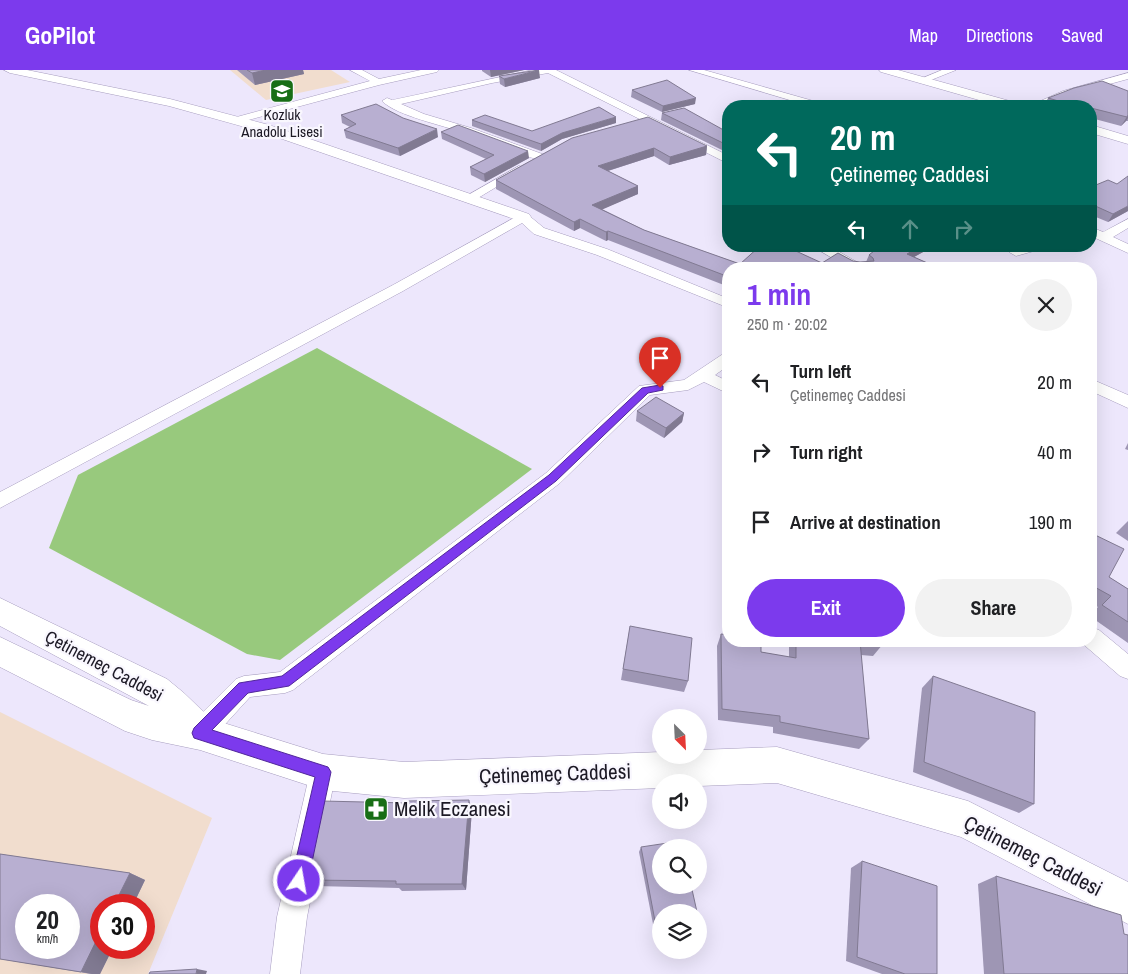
<!DOCTYPE html>
<meta charset="utf-8">
<style>
:root{--surface:#fff;--page:#f2f2f2;--text:#202124;--muted:#757577;--accent:#7c3aed}
body{margin:0;font-family:"Archivo Narrow",sans-serif;background:var(--page);color:var(--text);height:100vh;display:flex;flex-direction:column;font-size:19px;white-space:nowrap}
*{box-sizing:border-box;margin:0}
p{font-size:16px;color:var(--muted)}
.icon{flex:none;width:28px;height:28px;fill:none;stroke:currentColor;stroke-width:2;stroke-linecap:round;stroke-linejoin:round}
.map{position:relative;flex:1;overflow:hidden}
.sheet{position:absolute;left:722px;top:192px;width:375px;height:385px;display:flex;flex-direction:column;background:var(--surface);border-radius:20px;box-shadow:0 5px 20px #0002}
.sheet>*{flex:none}
.guide{position:absolute;left:722px;top:30px;width:375px;height:152px;border-radius:20px;box-shadow:0 5px 20px #0002;background:#00695c;color:#fff;overflow:hidden}
.needle{width:32px;rotate:156deg}
.tools{position:absolute;left:652px;top:639px;display:grid;gap:10px}
.tools a{display:grid;place-items:center;width:55px;height:55px;border-radius:50%;background:var(--surface);box-shadow:0 5px 20px #0002;font-size:25px}
.speed{position:absolute;left:15px;top:824px;display:flex;gap:10px;font-size:25px;font-weight:700;text-align:center}
.speed>*{display:grid;place-content:center;width:65px;height:65px;border-radius:50%;background:var(--surface);box-shadow:0 5px 20px #0002;line-height:1}
.speed small{font-size:12px;font-weight:400}
.speed .limit{border:8px solid #d22;background:#fff;color:#111}
.pin{position:absolute;display:grid;place-items:center;width:42px;height:42px;color:#fff;margin:-51px -21px;border-radius:50% 50% 50% 0;rotate:-45deg;box-shadow:0 0 5px #0007}
.pin .icon{rotate:45deg}
.me{position:absolute;width:55px;margin:-28px;rotate:12deg;stroke-linejoin:round;filter:drop-shadow(0 0 4px #0008)}
.turn{display:flex;align-items:center;gap:18px;height:105px;padding:0 25px;font-size:22px}
.turn .icon{width:65px;height:65px;stroke-width:2.5}
.turn b{display:block;font-size:35px;line-height:42px}
.lanes{display:flex;align-items:center;height:48px;padding:0 25px;background:#0003;justify-content:center;gap:25px;direction:ltr}
.lanes .off{opacity:.35}
.round{display:grid;place-items:center;flex:none;width:52px;height:52px;border-radius:26px;background:var(--page)}
.headline{display:flex;align-items:center;justify-content:space-between;height:85px;padding:0 25px}
h1{font-size:30px;font-weight:700;line-height:38px;color:var(--accent)}
.primary-button{display:flex;gap:10px;margin-top:auto;padding:10px 25px}
.primary-button a{flex:1;height:58px;border-radius:30px;background:var(--accent);color:#fff;font-size:20px;font-weight:700;line-height:58px;text-align:center}
.primary-button a+a{background:var(--page);color:var(--text)}
ul{padding:0;list-style:none}
li{display:flex;align-items:center;gap:15px;height:70px;padding:0 25px}
li div{flex:1}
li b{display:block;font-size:19px}
li em{font-style:normal}
header{display:flex;align-items:center;gap:30px;box-sizing:border-box;height:70px;padding:0 25px;background:var(--accent);color:#fff}
header strong{font-size:24px}
nav{display:flex;gap:28px;margin-inline-start:auto;font-size:18px}
.map>svg:first-child{display:block}
.education{fill:#f1ddce;fill-rule:evenodd}
.green{fill:#98c97d}
.lines{fill:none;stroke-linecap:round;stroke-linejoin:round}
.minor-casing{stroke:#a79dbf;stroke-width:1}
.tertiary-casing{stroke:#a79dbf;stroke-width:1}
.secondary-casing{stroke:#a79dbf;stroke-width:1}
.minor{fill:#fff;fill-rule:evenodd}
.tertiary{fill:#fff;fill-rule:evenodd}
.secondary{fill:#fff;fill-rule:evenodd}
.wall{fill:#9e96b4}
.shaded-wall{fill:#817a92}
.building{fill:#b8afd1;stroke:#817a92;fill-rule:evenodd}
.route{fill:#7c3aed;stroke:#51269a}
.labels{text-anchor:middle;stroke-width:4.5;stroke-linejoin:round;paint-order:stroke}
.far-poi-label{font-size:15px;fill:#1c1925;stroke:#f9f7fe}
.street-label{font-size:18px;fill:#1c1925;stroke:#f9f7fe}
.near-street-label{font-size:21px;fill:#1c1925;stroke:#f9f7fe}
.near-poi-label{font-size:21px;fill:#1c1925;stroke:#f9f7fe;text-anchor:start}
</style>
<header>
<strong>GoPilot</strong>
<nav><a>Map</a><a>Directions</a><a>Saved</a></nav>
</header>
<div class="map">
<svg width="1128" height="904" viewBox="0 0 1128 904">
<rect width="100%" height="100%" fill="#ede7fc"/>
<!-- education -->
<g class="education">
<polygon points="230,0 331,0 350,12 266,30"/>
<path d="M 0,642 L 212,748 L 148,904 L 0,904 ZM 26,835 L 69,835 L 69,878 L 26,878 ZM 101,835 L 144,835 L 144,878 L 101,878 Z"/>
</g>
<!-- green -->
<polygon class="green" points="317,278 532,399 280,590 247,584 49,478 78,405"/>
<g class="lines">
<defs>
<g id="minor">
<polygon points="350,0 362,0 379,9 421,0 439,0 437,2 379,15 237,53 232,50 233,48 370,11"/>
<path d="M 533,0 L 556,0 L 729,86 L 729,94 L 548,3 L 492,13 L 401,34 L 424,44 L 471,58 L 545,85 L 547,87 L 545,89 L 541,90 C 515,84 490,71 464,63 C 443,55 397,46 382,31 L 387,28 L 392,30 Z"/>
<polygon points="689,0 704,0 824,34 825,36 810,36"/>
<polygon points="942,0 956,0 931,10 928,11 923,8"/>
<polygon points="1128,3 1128,9 1069,25 1042,36 1029,36 1063,21"/>
<polygon points="519,96 523,97 525,99 523,101 473,131 469,132 463,128"/>
<polygon points="523,143 527,144 544,158 607,179 729,229 729,238 597,185 534,164 522,153 403,221 0,438 0,422 393,215"/>
<polygon points="1128,149 1128,158 1113,167 1128,174 1128,183 1091,166 1091,157 1103,162"/>
<polygon points="812,176 829,176 869,199 851,199"/>
<polygon points="1021,176 1042,176 1041,179 1016,186 1009,182 1011,179"/>
<polygon points="729,283 729,295 715,305 729,312 729,324 704,312 688,320 650,325 560,413 293,620 285,623 250,627 209,672 200,675 191,672 187,663 191,654 236,609 244,606 280,602 546,403 639,316 684,310 723,284"/>
<polygon points="1091,309 1128,325 1128,338 1091,321"/>
<polygon points="1091,557 1099,560 1128,584 1128,609 1120,606 1083,574 1082,571 1091,571"/>
<polygon points="323,689 332,693 336,702 307,847 300,904 270,904 277,847 310,702 314,693"/>
</g>
<g id="tertiary">
<polygon points="4,0 27,0 170,29 269,55 529,144 531,147 529,150 517,150 259,61 169,36 10,3"/>
<polygon points="879,0 898,0 1017,33 1019,36 1000,36 881,2"/>
<polygon points="1091,55 1128,66 1128,74 1091,63"/>
</g>
<polygon id="secondary" points="0,528 167,609 184,623 211,649 323,684 404,692 661,682 661,685 699,685 699,680 777,677 968,731 1128,812 1128,854 961,767 777,713 699,716 699,712 661,712 661,718 404,728 323,720 200,680 152,670 125,661 0,597 0,567 131,630 149,636 0,556"/>
</defs>
<!-- minor casing -->
<use href="#minor" class="minor-casing"/>
<!-- tertiary casing -->
<use href="#tertiary" class="tertiary-casing"/>
<!-- secondary casing -->
<use href="#secondary" class="secondary-casing"/>
<!-- minor -->
<use href="#minor" class="minor"/>
<!-- tertiary -->
<use href="#tertiary" class="tertiary"/>
<!-- secondary -->
<use href="#secondary" class="secondary"/>
</g>
<!-- wall -->
<g class="wall">
<polygon points="237,0 303,0 304,4 255,15"/>
<polygon points="482,0 524,0 491,7 482,1"/>
<polygon points="499,6 540,8 505,17 500,14"/>
<polygon points="632,20 695,34 662,42 631,27"/>
<polygon points="1128,21 1128,51 1126,51 1121,56 1091,48 1091,36 1044,36 1048,28"/>
<polygon points="662,43 729,63 722,80 661,50"/>
<polygon points="341,45 438,67 400,86 346,68 344,60 350,57 342,53"/>
<polygon points="472,50 532,61 616,53 562,69 541,81 472,56"/>
<polygon points="441,62 529,88 485,112 471,105 470,97 486,89 442,69"/>
<polygon points="572,68 707,76 706,85 669,95 654,86 608,101 638,116 638,124 602,139 644,160 740,194 866,192 869,185 934,176 914,187 941,199 729,199 729,217 608,170 606,171 580,158 574,161 496,119 496,110"/>
<polygon points="1091,117 1128,141 1108,152 1091,145"/>
<polygon points="637,341 684,343 682,352 664,368 636,351"/>
<polygon points="1128,373 1128,380 1125,379"/>
<polygon points="1128,451 1128,471 1116,463"/>
<polygon points="1091,463 1109,507 1128,519 1128,573 1091,547 1091,544 1098,537 1091,533"/>
<polygon points="630,556 688,611 684,622 621,610"/>
<polygon points="721,564 761,582 789,587 789,571 882,571 883,574 873,586 861,585 869,669 859,679 773,663 773,657 718,650 717,576"/>
<polygon points="933,606 1034,734 1019,743 913,702 922,618"/>
<polygon points="472,739 466,820 402,821 399,818 315,816 306,810"/>
<polygon points="641,777 661,842 661,853 653,854 639,782"/>
<polygon points="0,784 130,803 145,810 100,904 91,904 0,889"/>
<polygon points="862,791 937,904 882,904 846,891 851,798"/>
<polygon points="996,806 1124,864 1128,904 984,904 978,814"/>
</g>
<!-- shaded-wall -->
<g class="shaded-wall">
<polygon points="266,0 303,0 304,4 255,15 252,3"/>
<polygon points="490,0 524,0 491,7"/>
<polygon points="539,0 540,8 505,17 504,9"/>
<polygon points="696,28 695,34 662,42 663,36"/>
<polygon points="1128,45 1128,48 1126,51 1121,56"/>
<polygon points="616,47 616,53 562,69 541,81 541,74 562,63"/>
<polygon points="437,59 438,67 400,86 398,78"/>
<polygon points="729,71 729,78 722,80 723,73"/>
<polygon points="707,76 706,85 669,95 670,87"/>
<polygon points="654,78 654,86 598,104 598,96"/>
<polygon points="528,81 529,88 485,112 484,104"/>
<polygon points="638,116 638,124 592,144 592,135"/>
<polygon points="1128,136 1128,141 1108,152 1113,144"/>
<polygon points="580,149 580,158 574,161 574,152"/>
<polygon points="608,161 608,170 606,171 606,162"/>
<polygon points="921,176 934,176 903,193 907,184"/>
<polygon points="684,343 682,352 664,368 666,358"/>
<polygon points="469,730 472,739 466,820 462,814"/>
<polygon points="130,803 145,810 133,835 114,835"/>
<polygon points="101,861 101,878 113,878 100,904 92,904 81,902"/>
<polygon points="197,899 207,901 206,904 196,904"/>
</g>
<!-- building -->
<g class="building">
<polygon points="247,0 266,0 252,3"/>
<polygon points="539,0 504,9 499,6"/>
<polygon points="667,10 696,28 663,36 632,20"/>
<polygon points="1102,11 1128,21 1128,45 1127,47 1091,38 1091,36 1076,36 1048,28 1074,18"/>
<polygon points="376,34 403,48 437,59 398,78 344,60 356,54 341,45"/>
<polygon points="599,37 616,47 562,63 541,74 472,50 485,45 532,61"/>
<polygon points="684,38 729,63 729,71 723,73 662,43"/>
<polygon points="648,47 707,76 670,87 654,78 598,96 638,116 592,135 644,160 740,194 760,176 785,176 822,193 838,183 853,191 860,192 874,191 873,188 869,185 880,176 921,176 907,184 941,199 729,199 729,207 608,161 606,162 580,149 574,152 496,110 572,68"/>
<polygon points="458,55 528,81 484,104 470,97 494,85 441,62"/>
<polygon points="1128,106 1128,136 1113,144 1091,134 1091,117 1108,110 1117,114"/>
<polygon points="656,327 684,343 666,358 637,341"/>
<polygon points="1091,463 1124,479 1109,507 1128,519 1128,552 1102,535 1111,526 1091,515"/>
<polygon points="630,556 692,568 688,611 623,599"/>
<polygon points="721,564 729,565 729,571 761,571 761,582 796,588 796,571 860,571 869,669 780,652 780,646 722,639"/>
<polygon points="861,571 882,571 883,574"/>
<polygon points="933,606 1035,642 1034,734 924,692"/>
<polygon points="469,730 462,814 396,814 396,811 306,810 322,731 407,733 407,731"/>
<polygon points="681,771 682,778 661,778 661,815 691,815 697,842 661,842 661,850 655,851 641,777"/>
<path d="M 0,784 L 130,803 L 114,835 L 101,835 L 101,861 L 81,902 L 0,889 ZM 26,835 L 69,835 L 69,878 L 26,878 Z"/>
<polygon points="862,791 937,816 937,904 905,904 857,887"/>
<polygon points="996,806 1121,845 1124,864 1128,865 1128,904 1004,904"/>
<polygon points="197,899 196,904 149,904 150,902"/>
</g>
<!-- route -->
<polygon class="route" points="660,315 663,316 663,320 648,323 556,411 289,616 248,623 212,660 328,697 331,702 308,811 305,816 299,819 294,816 291,811 315,707 194,668 192,663 194,658 239,613 282,606 549,405 642,318"/>
<!-- icons -->
<defs>
<symbol id="school-square" viewBox="-11 -11 22 22"><rect x="-9" y="-9" width="18" height="18" rx="4" fill="#186e16" stroke="#f9f7fe"/><path d="M0-5L7-2L0 1L-7-2ZM-4 1L0 2.5L4 1V4Q0 6-4 4Z" fill="#fff"/></symbol>
<symbol id="pharmacy-square" viewBox="-11 -11 22 22"><rect x="-9" y="-9" width="18" height="18" rx="4" fill="#186e16" stroke="#f9f7fe"/><path d="M-2-6h4v4h4v4h-4v4h-4v-4h-4v-4h4Z" fill="#fff"/></symbol>
</defs>
<g fill-rule="evenodd">
<use href="#school-square" x="268" y="7" width="28" height="28"/>
<use href="#pharmacy-square" x="362" y="725" width="28" height="28"/>
</g>
<g class="labels">
<!-- far-poi labels -->
<g class="far-poi-label">
<text x="282" y="50">Kozluk<tspan x="282" dy="17">Anadolu Lisesi</tspan></text>
</g>
<!-- street labels -->
<g class="street-label">
<text transform="translate(104 596) rotate(28)" y="6">Çetinemeç Caddesi</text>
</g>
<!-- near-street labels -->
<g class="near-street-label">
<text transform="translate(555 704) rotate(-2)" y="7">Çetinemeç Caddesi</text>
<text transform="translate(1033 786) rotate(27)" y="7">Çetinemeç Caddesi</text>
</g>
<!-- near-poi labels -->
<g class="near-poi-label">
<text x="394" y="746">Melik Eczanesi</text>
</g>
</g>
</svg>
<div class="tools">
<a><svg class="needle" viewBox="-14 -14 28 28"><path d="M0-13l5 13h-10z" fill="#e53935"/><path d="M0 13l5-13h-10z" fill="#757577"/></svg></a>
<a><svg class="icon" aria-label="sound" viewBox="0 0 24 24"><path d="M4 9h4l5-4v14l-5-4H4zM17 9q2 3 0 6"/></svg></a>
<a><svg class="icon" aria-label="search" viewBox="0 0 24 24"><circle cx="10" cy="10" r="6"/><path d="M15 15l6 6"/></svg></a>
<a><svg class="icon" aria-label="layers" viewBox="0 0 24 24"><path d="M12 4l9 5-9 5-9-5zM3 14l9 5 9-5"/></svg></a>
</div>
<div class="speed"><div>20<small>km/h</small></div><div class="limit">30</div></div>
<div class="pin" style="left:660px;top:318px;background:#d93025"><svg class="icon" aria-label="arrive" viewBox="0 0 24 24"><path d="M6 21V4h12l-3 4 3 4H6"/></svg></div>
<svg class="me" style="left:299px;top:811px" viewBox="-20 -20 40 40"><circle r="17" fill="#7c3aed" stroke="#fff" stroke-width="3"/><path d="M0-11L8 9 0 5-8 9z" fill="#fff"/></svg>
<div class="guide">
<div class="turn"><svg class="icon" aria-label="left" viewBox="0 0 24 24"><path d="M17 20v-9H6M10 6l-5 5 5 5"/></svg><div><b>20 m</b>Çetinemeç Caddesi</div></div>
<div class="lanes"><svg class="icon" aria-label="left" viewBox="0 0 24 24"><path d="M17 20v-9H6M10 6l-5 5 5 5"/></svg><svg class="icon off" aria-label="ahead" viewBox="0 0 24 24"><path d="M12 20V5M6 11l6-6 6 6"/></svg><svg class="icon off" aria-label="right" viewBox="0 0 24 24"><path d="M7 20v-9h11M14 6l5 5-5 5"/></svg></div>
</div>
<section class="sheet">
<div class="headline"><div><h1>1 min</h1><p>250 m · 20:02</p></div><a class="round"><svg class="icon" aria-label="close" viewBox="0 0 24 24"><path d="M6 6l12 12M18 6L6 18"/></svg></a></div>
<ul>
<li><svg class="icon" aria-label="left" viewBox="0 0 24 24"><path d="M17 20v-9H6M10 6l-5 5 5 5"/></svg><div><b>Turn left</b><p>Çetinemeç Caddesi</p></div><em>20 m</em></li>
<li><svg class="icon" aria-label="right" viewBox="0 0 24 24"><path d="M7 20v-9h11M14 6l5 5-5 5"/></svg><div><b>Turn right</b></div><em>40 m</em></li>
<li><svg class="icon" aria-label="arrive" viewBox="0 0 24 24"><path d="M6 21V4h12l-3 4 3 4H6"/></svg><div><b>Arrive at destination</b></div><em>190 m</em></li>
</ul>
<div class="primary-button"><a>Exit</a><a>Share</a></div>
</section>
</div>
